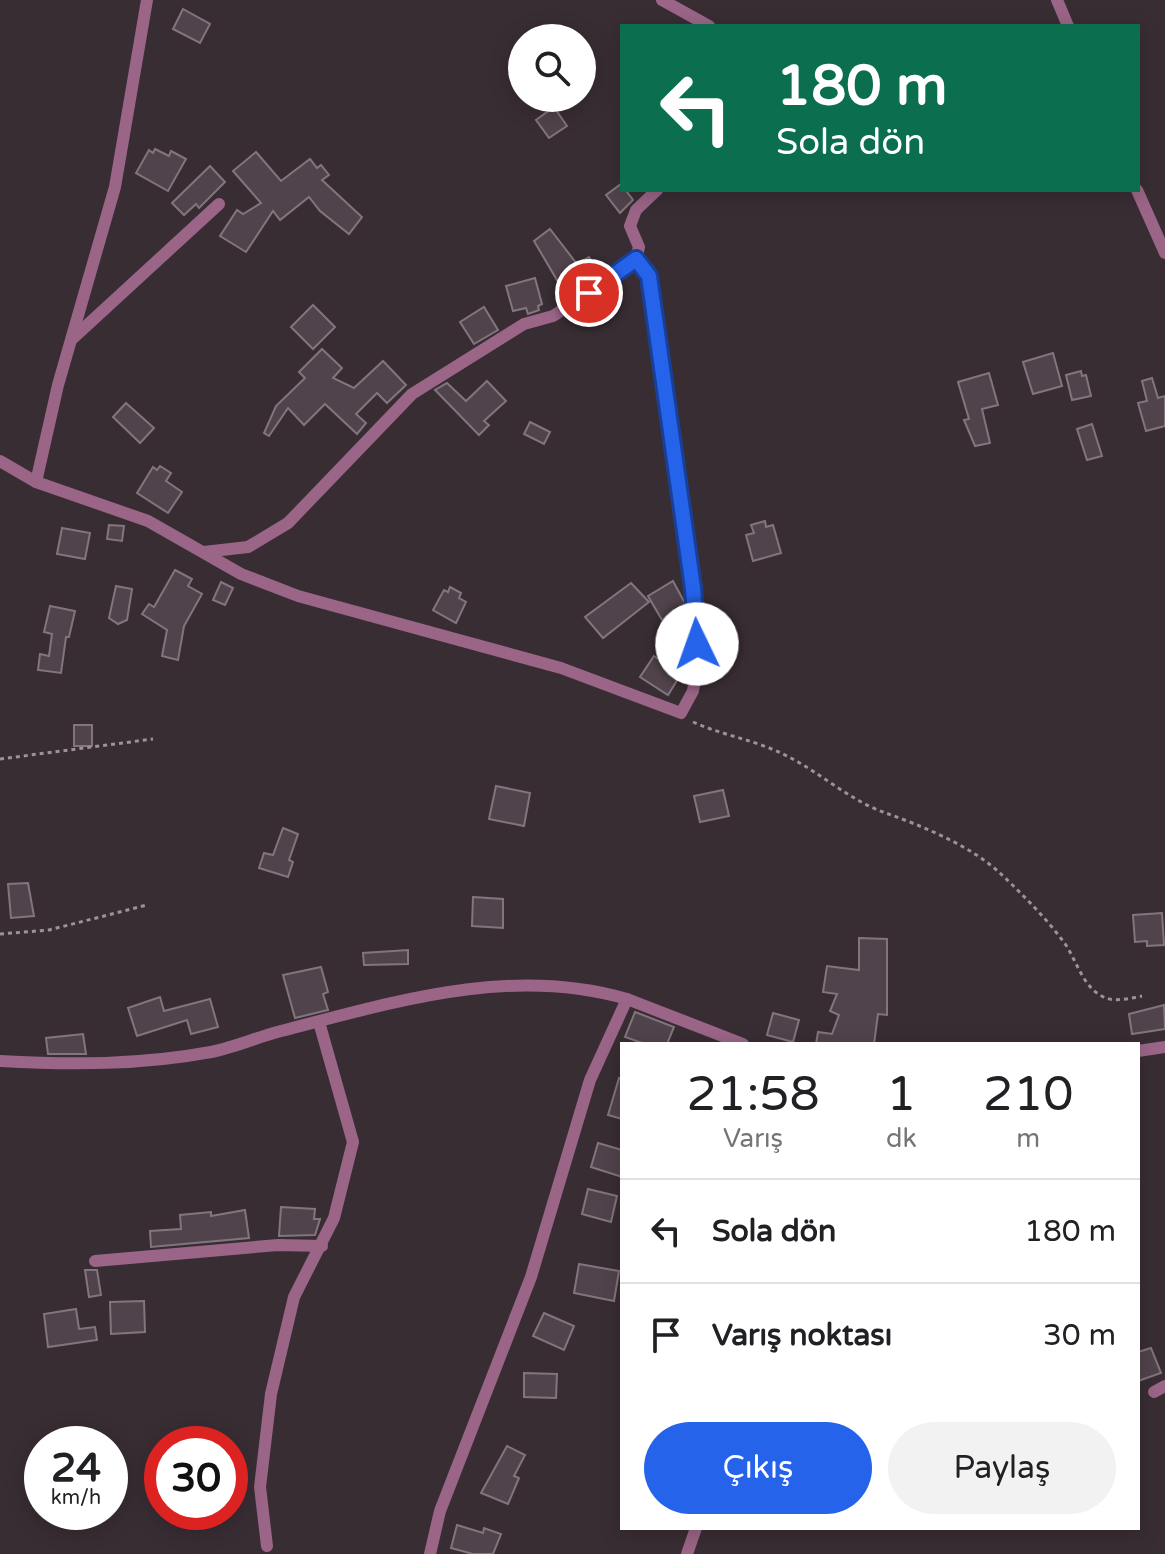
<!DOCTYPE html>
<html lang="tr">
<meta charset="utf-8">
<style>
:root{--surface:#fff;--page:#f2f2f2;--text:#202124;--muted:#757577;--line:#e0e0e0;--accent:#2563eb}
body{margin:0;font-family:"Varela Round",sans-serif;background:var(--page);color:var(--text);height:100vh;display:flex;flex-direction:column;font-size:30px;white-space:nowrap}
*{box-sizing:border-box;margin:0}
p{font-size:26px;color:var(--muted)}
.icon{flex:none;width:44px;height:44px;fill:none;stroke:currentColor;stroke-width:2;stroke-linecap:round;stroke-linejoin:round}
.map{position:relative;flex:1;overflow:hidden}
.side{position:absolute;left:620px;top:1042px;width:520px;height:488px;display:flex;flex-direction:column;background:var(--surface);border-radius:0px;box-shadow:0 4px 20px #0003}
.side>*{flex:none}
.top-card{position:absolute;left:620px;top:24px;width:520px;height:168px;border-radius:0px;box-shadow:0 4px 20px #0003;background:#0b6e4f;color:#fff;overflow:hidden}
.buttons{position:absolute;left:508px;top:24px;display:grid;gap:16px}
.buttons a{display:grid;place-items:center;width:88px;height:88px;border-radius:50%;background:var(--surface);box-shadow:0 4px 20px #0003;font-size:40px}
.speed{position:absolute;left:24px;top:1426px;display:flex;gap:16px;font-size:40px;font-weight:700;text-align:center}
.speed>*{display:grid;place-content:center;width:104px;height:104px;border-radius:50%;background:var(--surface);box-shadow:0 4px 20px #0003;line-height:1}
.speed small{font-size:20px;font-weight:400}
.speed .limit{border:12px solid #d22;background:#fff;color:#111}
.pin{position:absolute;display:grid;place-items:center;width:68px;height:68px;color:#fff;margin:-34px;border:4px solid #fff;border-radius:50%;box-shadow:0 2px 8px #0007}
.me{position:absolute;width:88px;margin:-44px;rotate:357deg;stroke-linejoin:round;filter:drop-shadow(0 0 6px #0008)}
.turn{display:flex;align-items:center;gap:28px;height:168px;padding:0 24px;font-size:36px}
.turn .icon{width:104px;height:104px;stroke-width:2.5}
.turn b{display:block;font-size:56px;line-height:68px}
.eta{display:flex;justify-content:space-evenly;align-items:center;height:136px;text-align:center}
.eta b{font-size:48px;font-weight:600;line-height:56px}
.primary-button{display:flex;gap:16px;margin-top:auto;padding:16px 24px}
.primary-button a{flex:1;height:92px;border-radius:48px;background:var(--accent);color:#fff;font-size:32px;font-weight:600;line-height:92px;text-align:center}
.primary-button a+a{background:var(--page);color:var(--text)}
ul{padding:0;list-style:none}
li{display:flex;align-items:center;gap:24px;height:104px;padding:0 24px;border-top:2px solid var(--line)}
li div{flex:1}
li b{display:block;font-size:30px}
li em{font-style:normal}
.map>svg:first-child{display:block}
.building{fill:#51434b;stroke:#83757d;stroke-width:2}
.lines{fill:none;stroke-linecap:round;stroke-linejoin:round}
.path{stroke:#9c9297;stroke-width:3;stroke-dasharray:4 4;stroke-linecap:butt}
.minor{stroke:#9b6587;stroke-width:12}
.route-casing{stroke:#184099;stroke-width:20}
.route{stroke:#2563eb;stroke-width:14}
</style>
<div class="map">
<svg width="1165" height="1554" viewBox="0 0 1165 1554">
<rect width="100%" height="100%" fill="#392d34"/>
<!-- building -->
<g class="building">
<polygon points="183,9 210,24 200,43 173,29"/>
<polygon points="554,107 567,126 549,138 536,120"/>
<polygon points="155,149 169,156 171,151 186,159 168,191 136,173 149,150 153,153"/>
<polygon points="256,152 281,181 310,159 317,168 321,165 329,175 322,180 362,217 349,234 320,211 309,197 280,220 273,211 246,252 220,236 237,210 243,214 261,203 233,171"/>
<polygon points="210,166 225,182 199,208 196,204 184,215 172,203"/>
<polygon points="621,184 633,200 620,213 606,195"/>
<polygon points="550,229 577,264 589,257 598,271 564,292 534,241"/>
<polygon points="535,278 542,304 538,306 539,310 528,314 526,308 513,311 506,286"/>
<polygon points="313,305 335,327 313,349 291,327"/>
<polygon points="484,307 498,330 474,344 460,322"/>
<polygon points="322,349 342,368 333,378 354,388 383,361 406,385 387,403 377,393 356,414 366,423 357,434 325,404 304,425 288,408 269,436 264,433 276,406 305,378 299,372"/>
<polygon points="1053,353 1062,386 1033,394 1023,362"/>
<polygon points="1081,371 1082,376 1086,375 1091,396 1072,400 1066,375"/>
<polygon points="989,373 998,405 982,409 990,443 975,446 964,420 969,419 958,382"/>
<polygon points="1152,378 1158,398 1165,396 1165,426 1146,431 1138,403 1147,401 1142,381"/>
<polygon points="487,381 506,401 484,421 489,425 479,435 435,390 447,383 466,401"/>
<polygon points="126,403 154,428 140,443 113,417"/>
<polygon points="530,422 550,432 544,444 524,434"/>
<polygon points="1092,424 1102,456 1087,460 1077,429"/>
<polygon points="160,466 171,473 166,481 182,492 168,513 137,493 153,467 157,470"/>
<polygon points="765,521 766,527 773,525 781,553 753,561 746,535 754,533 751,525"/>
<polygon points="109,525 124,526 122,541 107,539"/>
<polygon points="62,528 90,533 85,559 57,554"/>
<polygon points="175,570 192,579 188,586 202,594 184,626 178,660 162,656 167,630 142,614 149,604 154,607"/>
<polygon points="673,581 687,607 662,620 648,596"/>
<polygon points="221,582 233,588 225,605 213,600"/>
<polygon points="631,583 649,602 603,638 585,617"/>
<polygon points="116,586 132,589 127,620 118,624 109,618"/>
<polygon points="450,587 461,593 459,598 466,602 456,623 433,610 444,590 448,592"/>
<polygon points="50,606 75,611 69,637 66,637 61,673 38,670 40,654 49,656 52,634 44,632"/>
<polygon points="654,656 681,674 668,695 640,677"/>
<rect x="74" y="725" width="18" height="21"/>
<polygon points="496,786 530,793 524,826 489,819"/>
<polygon points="723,790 729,816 700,822 694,796"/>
<polygon points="283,828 298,834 289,860 293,862 288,877 259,868 264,853 273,855"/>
<polygon points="28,883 34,916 11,918 8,884"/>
<polygon points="473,897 503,899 503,928 472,926"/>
<polygon points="1162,913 1164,945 1147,946 1147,941 1135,942 1133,915"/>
<polygon points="859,938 887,939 887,1015 878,1014 874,1044 816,1044 818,1032 832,1034 839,1015 830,1011 837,994 823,992 827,966 859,970"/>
<polygon points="408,950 408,964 364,965 363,953"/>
<polygon points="321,967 328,992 323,994 328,1010 295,1018 283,975"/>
<polygon points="160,997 164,1011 210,999 218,1027 191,1034 187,1020 137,1036 128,1008"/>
<polygon points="1164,1005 1165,1029 1132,1034 1129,1014"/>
<polygon points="635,1012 674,1027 667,1044 645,1044 625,1037"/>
<polygon points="773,1013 799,1020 793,1042 767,1035"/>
<polygon points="83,1034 86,1054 48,1054 46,1038"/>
<polygon points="619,1078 622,1079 622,1119 608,1115"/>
<polygon points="598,1143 622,1150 622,1177 591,1167"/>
<polygon points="588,1189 617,1196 611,1222 582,1214"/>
<polygon points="281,1207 315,1209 314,1219 320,1219 315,1235 279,1236"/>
<polygon points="245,1210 249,1238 151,1247 150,1231 181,1229 180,1215 211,1212 211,1216"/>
<polygon points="579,1264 619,1271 614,1301 574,1293"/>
<polygon points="85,1270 97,1270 101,1295 89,1297"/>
<polygon points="144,1301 145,1332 111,1334 110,1302"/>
<polygon points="76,1309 79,1329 95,1327 97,1340 48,1347 44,1314"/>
<polygon points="544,1313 574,1326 564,1350 533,1336"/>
<polygon points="1151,1348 1161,1373 1138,1381 1138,1352"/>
<polygon points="524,1373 557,1374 556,1398 524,1397"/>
<polygon points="507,1446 525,1455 514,1476 519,1478 508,1504 481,1493"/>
<polygon points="457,1525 483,1533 484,1528 501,1534 493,1554 473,1554 451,1548"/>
</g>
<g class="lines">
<!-- path -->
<g class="path">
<path d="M 693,722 C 724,736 757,740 789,757 C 820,773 850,800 883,812 C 922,826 970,845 1001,874 C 1023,895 1045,917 1063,941 C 1077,959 1082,989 1106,998 C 1116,1002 1132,998 1142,996"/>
<polyline points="0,759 153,739"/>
<polyline points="0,934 49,930 147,905"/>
</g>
<!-- minor -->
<g class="minor">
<polyline points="662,0 709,26"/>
<polyline points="1057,0 1068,26"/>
<polyline points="1137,190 1165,253"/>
<polyline points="71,340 219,204"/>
<polyline points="0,461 36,482 148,521 241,574 298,596 561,668 681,713 693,691 696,672 696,609 662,350 649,276 636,259"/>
<polyline points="36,482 58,385 115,187 147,0"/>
<polyline points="204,552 248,547 288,523 412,394 524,324 553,316 621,272 636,259 639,247 630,226 636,210 657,190"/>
<polyline points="627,999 743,1044"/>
<polyline points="1138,1051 1165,1047"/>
<path d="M 0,1061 C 71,1065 141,1065 211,1052 C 235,1047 258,1037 281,1031 C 394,1002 510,965 627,999 L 590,1080 L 531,1277 L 440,1511 L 430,1554"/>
<polyline points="95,1261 278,1245 322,1246"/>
<polyline points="1154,1392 1165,1386"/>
<polyline points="267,1546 260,1487 271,1394 294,1297 334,1218 353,1142 319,1022"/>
<polyline points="687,1554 696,1528"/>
</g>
</g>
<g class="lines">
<defs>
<polyline id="route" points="589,293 636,259 649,276 693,588 697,644"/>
</defs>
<!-- route casing -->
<use href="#route" class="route-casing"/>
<!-- route -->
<use href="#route" class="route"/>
</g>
</svg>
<div class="buttons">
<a><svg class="icon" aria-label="search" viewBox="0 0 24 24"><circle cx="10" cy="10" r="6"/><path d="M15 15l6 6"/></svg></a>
</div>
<div class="speed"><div>24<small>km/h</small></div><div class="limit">30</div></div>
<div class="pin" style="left:589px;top:293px;background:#d93025"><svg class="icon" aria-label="arrive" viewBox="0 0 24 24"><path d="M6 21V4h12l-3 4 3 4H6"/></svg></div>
<svg class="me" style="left:697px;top:644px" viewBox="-20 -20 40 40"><circle r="19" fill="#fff"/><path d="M0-13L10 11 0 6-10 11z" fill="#2563eb"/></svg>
<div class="top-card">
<div class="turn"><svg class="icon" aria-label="left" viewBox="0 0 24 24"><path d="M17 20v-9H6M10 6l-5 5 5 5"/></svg><div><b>180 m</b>Sola dön</div></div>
</div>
<section class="side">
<div class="eta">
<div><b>21:58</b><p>Varış</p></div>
<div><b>1</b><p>dk</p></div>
<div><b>210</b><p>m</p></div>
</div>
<ul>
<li><svg class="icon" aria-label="left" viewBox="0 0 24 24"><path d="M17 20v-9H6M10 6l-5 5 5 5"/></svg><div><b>Sola dön</b></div><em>180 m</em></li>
<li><svg class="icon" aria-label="arrive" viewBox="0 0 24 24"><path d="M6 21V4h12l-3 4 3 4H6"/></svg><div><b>Varış noktası</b></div><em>30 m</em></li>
</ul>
<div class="primary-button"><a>Çıkış</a><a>Paylaş</a></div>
</section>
</div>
